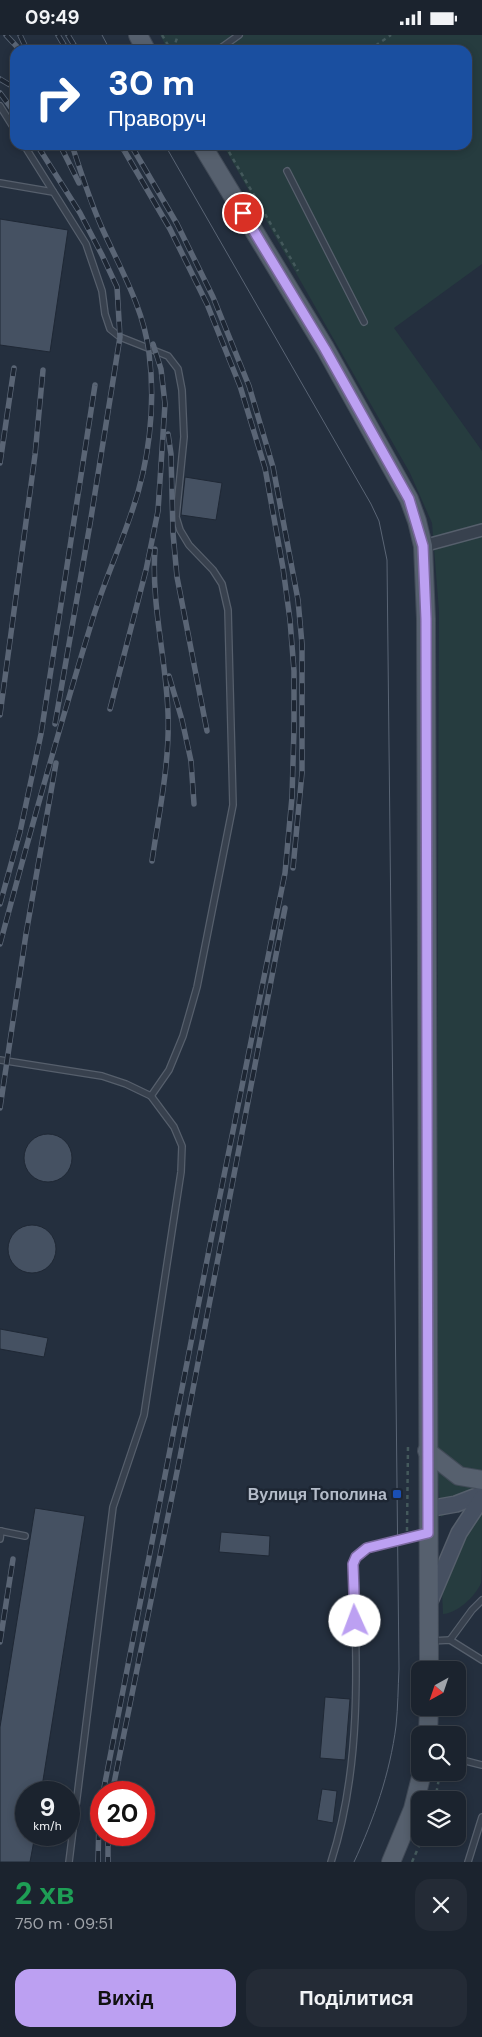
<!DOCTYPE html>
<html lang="uk">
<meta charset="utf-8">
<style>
:root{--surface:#1b232e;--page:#242b36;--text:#f1f3f6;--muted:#a0a4aa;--line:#39404a;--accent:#bca0f2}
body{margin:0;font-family:"DM Sans",sans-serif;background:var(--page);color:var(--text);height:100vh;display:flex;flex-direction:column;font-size:19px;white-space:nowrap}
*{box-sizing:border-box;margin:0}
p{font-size:16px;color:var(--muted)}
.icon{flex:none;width:28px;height:28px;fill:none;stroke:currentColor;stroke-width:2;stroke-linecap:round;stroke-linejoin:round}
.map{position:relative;height:1827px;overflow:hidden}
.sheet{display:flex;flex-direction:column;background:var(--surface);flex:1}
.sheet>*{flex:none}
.banner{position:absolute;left:10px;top:10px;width:462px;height:105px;border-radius:15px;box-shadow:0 2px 8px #0003,0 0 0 1px var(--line);background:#1a4fa0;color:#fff;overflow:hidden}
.needle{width:32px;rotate:220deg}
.tools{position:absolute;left:411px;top:1626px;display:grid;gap:10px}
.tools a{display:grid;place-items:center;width:55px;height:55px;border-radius:10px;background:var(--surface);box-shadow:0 2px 8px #0003,0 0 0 1px var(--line);font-size:25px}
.speed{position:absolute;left:15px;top:1746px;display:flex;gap:10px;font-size:25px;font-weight:700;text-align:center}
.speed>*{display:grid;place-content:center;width:65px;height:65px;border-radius:50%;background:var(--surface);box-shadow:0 2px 8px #0003,0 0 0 1px var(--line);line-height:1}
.speed small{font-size:12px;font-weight:400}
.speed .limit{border:8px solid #d22;background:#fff;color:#111}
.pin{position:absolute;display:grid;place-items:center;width:42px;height:42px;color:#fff;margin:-21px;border:2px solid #fff;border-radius:50%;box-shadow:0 1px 5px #0007}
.me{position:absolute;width:55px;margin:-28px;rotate:358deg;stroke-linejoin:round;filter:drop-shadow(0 0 4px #0008)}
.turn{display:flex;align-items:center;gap:18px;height:105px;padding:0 15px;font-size:22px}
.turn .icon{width:65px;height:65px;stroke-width:2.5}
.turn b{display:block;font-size:35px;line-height:42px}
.round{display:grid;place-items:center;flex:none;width:52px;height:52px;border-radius:15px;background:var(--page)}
.overview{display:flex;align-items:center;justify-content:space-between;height:85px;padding:0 15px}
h1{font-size:30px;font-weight:800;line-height:38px;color:#1e9e55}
.button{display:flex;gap:10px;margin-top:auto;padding:10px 15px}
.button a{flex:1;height:58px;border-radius:15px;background:var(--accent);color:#111;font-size:20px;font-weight:800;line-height:58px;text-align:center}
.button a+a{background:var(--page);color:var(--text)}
.status{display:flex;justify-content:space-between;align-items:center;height:35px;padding:0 25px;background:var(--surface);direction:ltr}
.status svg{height:14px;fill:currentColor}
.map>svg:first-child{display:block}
.green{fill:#263c3f}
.building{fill:#455162;stroke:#1f2835}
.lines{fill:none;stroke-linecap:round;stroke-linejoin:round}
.service-casing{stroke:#565f6c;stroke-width:8}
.minor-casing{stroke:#565f6c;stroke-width:14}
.secondary-casing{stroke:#565f6c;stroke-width:18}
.primary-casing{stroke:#414a57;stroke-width:20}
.path{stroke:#44595c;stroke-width:2.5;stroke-dasharray:4 4;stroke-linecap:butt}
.service{stroke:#38414e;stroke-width:5.5}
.minor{stroke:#38414e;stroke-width:11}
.secondary{stroke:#465061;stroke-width:15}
.primary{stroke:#56606e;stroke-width:18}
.tram{stroke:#5a6575;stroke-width:1}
.rail-casing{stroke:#5a6575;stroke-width:5.5}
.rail{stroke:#1d2633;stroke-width:4;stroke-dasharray:11;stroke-linecap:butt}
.route-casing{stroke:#7a689d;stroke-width:12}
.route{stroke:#bca0f2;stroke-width:9}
.transit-dot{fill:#1a4fb4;stroke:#1d2633;stroke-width:2}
.labels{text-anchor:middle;stroke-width:5;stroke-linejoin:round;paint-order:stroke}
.poi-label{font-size:16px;font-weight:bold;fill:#b4bcc9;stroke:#1d2633;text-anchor:end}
</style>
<div class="status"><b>09:49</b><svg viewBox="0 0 49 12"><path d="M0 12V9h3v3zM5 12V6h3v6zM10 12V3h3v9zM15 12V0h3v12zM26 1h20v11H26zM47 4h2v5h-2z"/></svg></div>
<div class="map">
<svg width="482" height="1827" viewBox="0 0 482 1827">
<rect width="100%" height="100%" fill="#242f3e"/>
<!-- green -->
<g class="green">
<polygon points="160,0 482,0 482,229 394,293 482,416 482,1459 441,1482 436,1417 439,576 432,488 410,438 223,110 468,110 468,15 168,15"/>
<path d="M 482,1477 C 482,1488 482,1541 481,1548 C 475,1562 457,1578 443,1579 L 442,1556 L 463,1501 Z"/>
</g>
<!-- building -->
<g class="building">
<polygon points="0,184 68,195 50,317 0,310"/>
<polygon points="185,442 222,448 216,485 181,480"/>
<circle cx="48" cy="1123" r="24"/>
<circle cx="32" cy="1214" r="24"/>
<polygon points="0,1294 48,1303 44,1322 0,1314"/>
<polygon points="35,1473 85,1481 41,1758 26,1758 26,1800 35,1800 30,1827 0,1827 0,1692"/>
<polygon points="221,1497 270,1501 269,1521 219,1517"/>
<polygon points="325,1662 350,1664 345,1725 320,1723"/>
<polygon points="322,1754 337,1756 333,1788 317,1785"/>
</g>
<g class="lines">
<defs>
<g id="service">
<polyline points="218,15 239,0"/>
<polyline points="0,71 15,95"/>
<polyline points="24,110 86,209 102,256 105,279 110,294 120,302 168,321 178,334 182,355 184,402 176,482 180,495 189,510 213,535 222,549 228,575 233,770 197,952 183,1001 169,1035 151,1061"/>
<polyline points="287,136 364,287"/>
<polyline points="0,148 53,157"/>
<polyline points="0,1025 102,1041 126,1049 151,1061 174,1092 182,1111 181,1137 144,1380 113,1472 69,1827"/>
<polyline points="0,1496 25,1501"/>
<polyline points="0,1504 1,1496"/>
<polyline points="450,1605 472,1575 482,1565"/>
<polyline points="431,1606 450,1605 482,1625"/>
<polyline points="458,1724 482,1730"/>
<path d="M 331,1827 C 362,1731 357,1628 353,1529 L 356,1522 L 367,1513 L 426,1499"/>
<polyline points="468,1827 482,1782"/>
</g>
<polyline id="minor" points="423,511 482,495"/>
<g id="secondary">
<polyline points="428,1474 456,1469 482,1459"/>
<polyline points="431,1564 459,1498 482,1463"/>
</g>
<g id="primary">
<polyline points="138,0 146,15"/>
<polyline points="202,110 325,313 409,464 417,486 423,511 426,584 429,1635"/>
<polyline points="427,1416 459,1441 482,1445"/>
<polyline points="428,1700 429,1672"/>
<polyline points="391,1827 413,1774 422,1738"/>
</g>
</defs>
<!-- service casing -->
<use href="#service" class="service-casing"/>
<!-- minor casing -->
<use href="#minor" class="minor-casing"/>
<!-- secondary casing -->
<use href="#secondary" class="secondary-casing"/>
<!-- primary casing -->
<use href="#primary" class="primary-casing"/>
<!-- path -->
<g class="path">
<polyline points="162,0 171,15"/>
<polyline points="173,15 178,0"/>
<polyline points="369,15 391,0"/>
<polyline points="225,110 298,236"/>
<polyline points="228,114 234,110"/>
<polyline points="407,1496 408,1410"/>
<polyline points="435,1765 440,1738"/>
<polyline points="412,1827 423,1802"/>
</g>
<!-- service -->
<use href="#service" class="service"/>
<!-- minor -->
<use href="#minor" class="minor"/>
<!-- secondary -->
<use href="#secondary" class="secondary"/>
<!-- primary -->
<use href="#primary" class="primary"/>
<!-- tram -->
<g class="tram">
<polyline points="102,0 110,15"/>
<path d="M 165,110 L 371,469 L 379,486 L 387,525 L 399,1634 C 398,1653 398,1672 396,1691 C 390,1738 374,1784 354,1827"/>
</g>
<defs>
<g id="rail">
<polyline points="6,0 20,15"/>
<polyline points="20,0 27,15"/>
<polyline points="58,0 67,15"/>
<polyline points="68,0 77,15"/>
<polyline points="0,44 15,53"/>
<polyline points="0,58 15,78"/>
<polyline points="37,110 80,178 102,220 117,252 120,302 90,489 55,689"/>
<polyline points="60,110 79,148"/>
<polyline points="131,110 177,189 213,262 249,351 273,432 298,565 302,609 302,738 293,833"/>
<polyline points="168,399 171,419 173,498 177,542 207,696"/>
<polyline points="0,428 14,333"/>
<polyline points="169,641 182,685 191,726 194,769"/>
<polyline points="110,674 146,535 158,476 165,369 161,334 153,309"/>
<polyline points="0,680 35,420 43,335"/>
<path d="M 152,826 C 159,778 170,727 168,678 C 166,623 151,569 155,514"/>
<polyline points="0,869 20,797 41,699 95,350"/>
<path d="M 0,909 C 29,801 59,693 92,586 C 103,549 119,515 131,479 C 149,429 156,371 149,318 C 144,274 120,233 102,193 C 90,166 81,138 72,110"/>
<polyline points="0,1073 26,899 56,728"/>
<polyline points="0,1607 13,1524"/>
<polyline points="103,1758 210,1210 285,838 292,762 294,694 294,636 290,585 283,533 265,433 240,351 207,269 170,194 121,110"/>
<polyline points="112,1758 180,1422 285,873"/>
<polyline points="108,1800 108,1827"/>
<polyline points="98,1827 99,1783 101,1768"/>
</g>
</defs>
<!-- rail casing -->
<use href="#rail" class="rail-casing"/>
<!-- rail -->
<use href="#rail" class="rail"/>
</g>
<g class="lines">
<defs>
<polyline id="route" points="243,178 325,314 409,464 423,511 426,584 428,1498 367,1513 356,1522 353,1529 355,1586"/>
</defs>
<!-- route casing -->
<use href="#route" class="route-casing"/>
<!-- route -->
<use href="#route" class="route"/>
</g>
<!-- markers -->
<rect class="transit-dot" x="392" y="1454" width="10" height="10" rx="2.5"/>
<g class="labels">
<!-- poi labels -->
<g class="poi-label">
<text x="387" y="1465">Вулиця Тополина</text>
</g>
</g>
</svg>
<div class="tools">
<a><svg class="needle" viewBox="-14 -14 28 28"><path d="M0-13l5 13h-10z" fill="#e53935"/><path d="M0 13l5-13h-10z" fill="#a0a4aa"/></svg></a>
<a><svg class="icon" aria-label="search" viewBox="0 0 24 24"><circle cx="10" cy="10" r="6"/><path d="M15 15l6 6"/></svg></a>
<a><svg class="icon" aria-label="layers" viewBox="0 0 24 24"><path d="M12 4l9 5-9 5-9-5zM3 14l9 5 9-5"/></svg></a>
</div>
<div class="speed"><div>9<small>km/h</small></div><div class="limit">20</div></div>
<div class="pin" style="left:243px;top:178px;background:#d93025"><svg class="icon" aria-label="arrive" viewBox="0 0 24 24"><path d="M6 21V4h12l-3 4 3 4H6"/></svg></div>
<svg class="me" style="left:355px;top:1586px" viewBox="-20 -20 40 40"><circle r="19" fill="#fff"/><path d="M0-13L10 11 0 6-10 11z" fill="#bca0f2"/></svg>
<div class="banner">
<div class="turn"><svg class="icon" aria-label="right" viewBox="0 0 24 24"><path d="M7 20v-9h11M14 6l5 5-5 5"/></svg><div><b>30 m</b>Праворуч</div></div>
</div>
</div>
<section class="sheet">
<div class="overview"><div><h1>2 хв</h1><p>750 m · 09:51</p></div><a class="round"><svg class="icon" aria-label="close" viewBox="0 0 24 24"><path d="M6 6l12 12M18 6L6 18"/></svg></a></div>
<div class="button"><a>Вихід</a><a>Поділитися</a></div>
</section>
